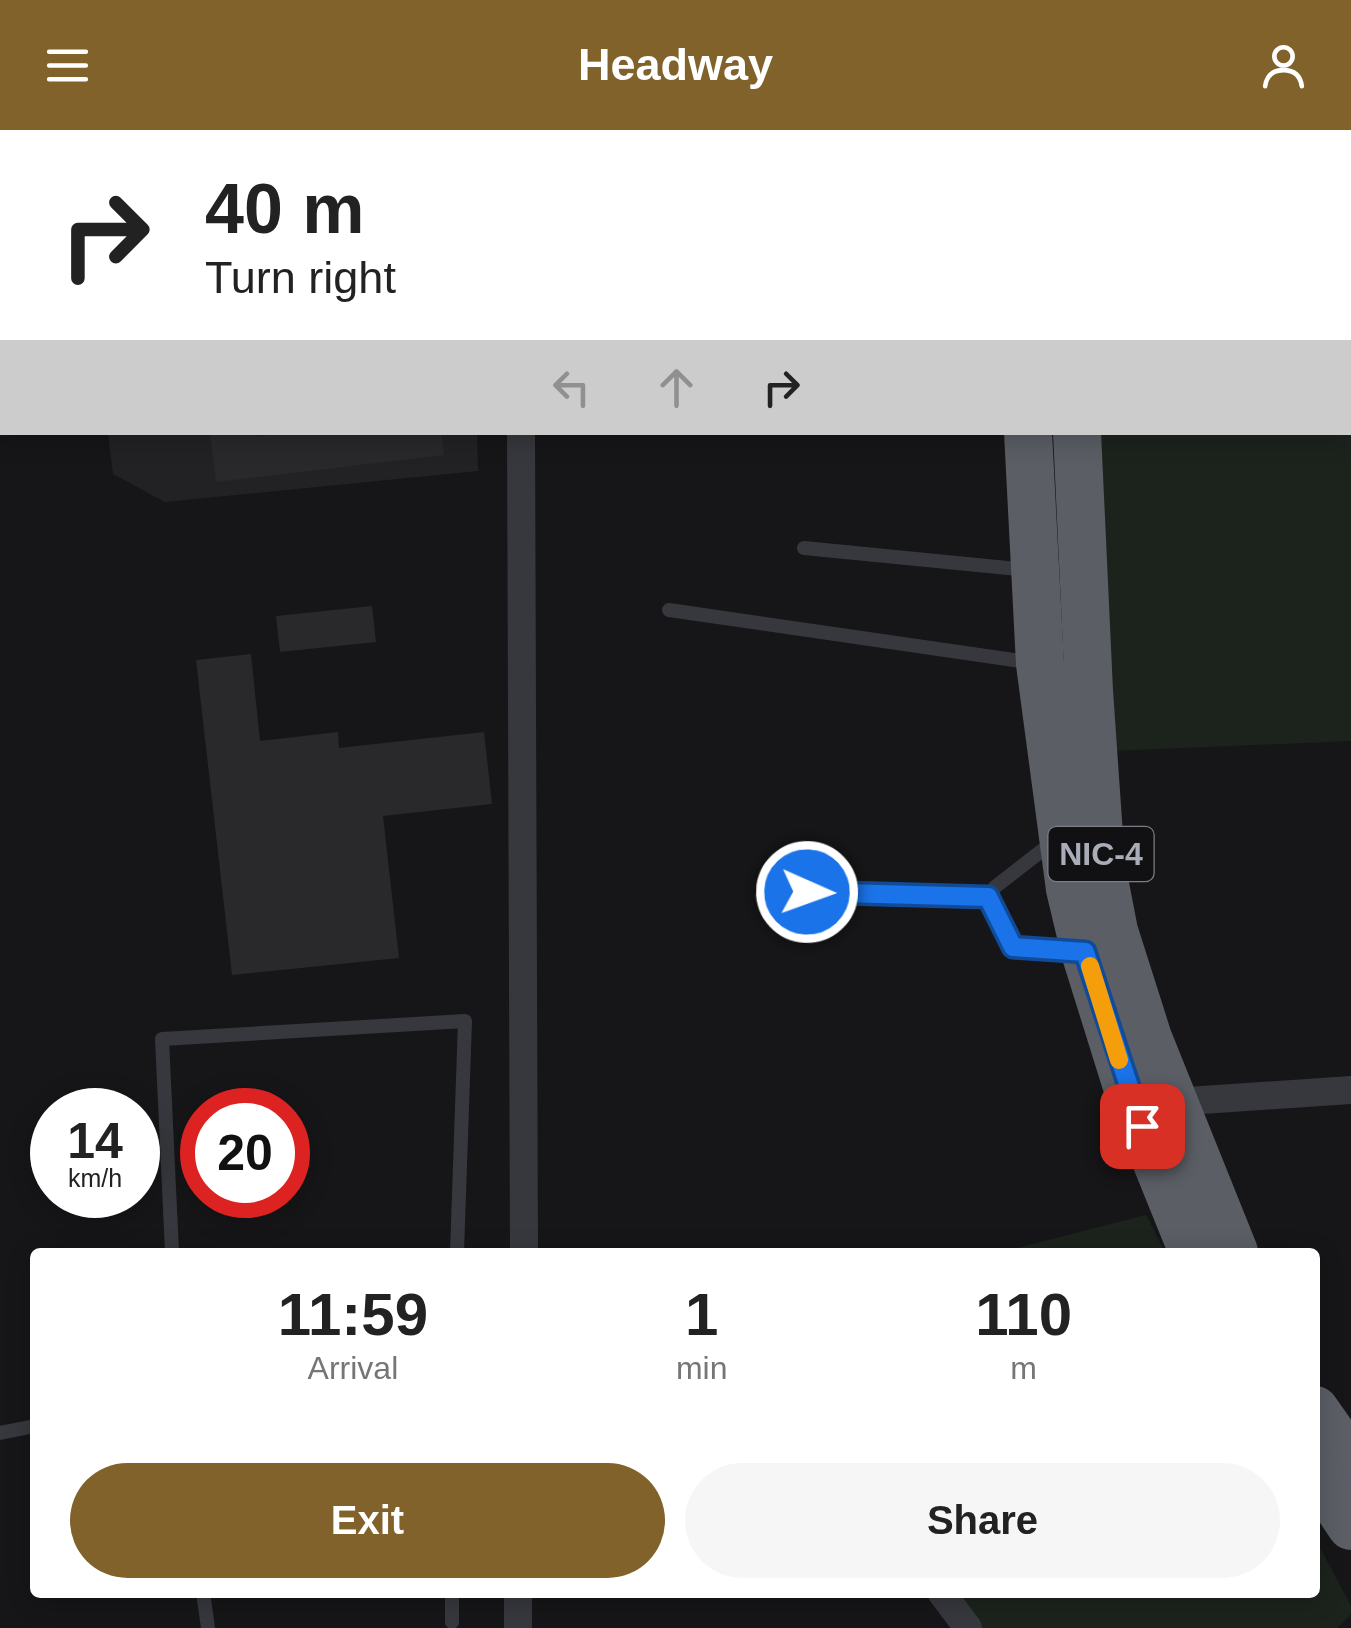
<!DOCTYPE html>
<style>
:root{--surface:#fff;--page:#f6f6f6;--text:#222;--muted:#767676;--accent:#80622a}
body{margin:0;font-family:Helvetica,sans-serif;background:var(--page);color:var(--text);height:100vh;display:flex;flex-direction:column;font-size:38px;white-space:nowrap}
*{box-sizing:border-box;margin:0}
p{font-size:32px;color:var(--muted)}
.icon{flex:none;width:55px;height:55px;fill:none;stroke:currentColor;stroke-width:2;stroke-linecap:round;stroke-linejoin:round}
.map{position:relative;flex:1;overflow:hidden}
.drawer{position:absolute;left:30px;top:1118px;width:1290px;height:350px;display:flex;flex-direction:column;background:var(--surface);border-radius:10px;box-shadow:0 5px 25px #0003}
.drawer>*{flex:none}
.banner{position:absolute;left:0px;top:0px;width:1352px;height:305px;box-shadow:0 5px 25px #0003;background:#fff;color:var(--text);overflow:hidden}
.speed{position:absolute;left:30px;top:958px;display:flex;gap:20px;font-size:50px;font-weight:700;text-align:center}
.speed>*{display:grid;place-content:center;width:130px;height:130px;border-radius:50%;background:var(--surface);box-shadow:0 5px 25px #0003;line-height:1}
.speed small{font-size:25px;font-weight:400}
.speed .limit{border:15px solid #d22;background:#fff;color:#111}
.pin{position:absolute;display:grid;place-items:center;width:85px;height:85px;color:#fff;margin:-42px;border-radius:20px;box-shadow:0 5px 15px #0006}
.me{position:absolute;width:110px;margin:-55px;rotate:92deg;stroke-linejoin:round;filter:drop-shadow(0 0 8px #0008)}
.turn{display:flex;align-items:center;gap:35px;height:210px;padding:0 40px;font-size:45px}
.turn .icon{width:130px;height:130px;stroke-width:2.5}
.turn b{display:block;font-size:70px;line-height:85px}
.lanes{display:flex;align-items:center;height:95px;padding:0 40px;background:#0003;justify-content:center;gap:50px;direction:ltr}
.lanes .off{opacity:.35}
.eta{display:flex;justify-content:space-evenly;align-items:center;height:170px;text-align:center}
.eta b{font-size:60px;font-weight:700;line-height:70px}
.button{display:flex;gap:20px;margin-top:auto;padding:20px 40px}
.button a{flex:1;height:115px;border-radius:60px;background:var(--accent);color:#fff;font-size:40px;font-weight:700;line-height:115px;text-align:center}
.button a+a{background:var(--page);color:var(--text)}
header{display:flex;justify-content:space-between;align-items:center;height:130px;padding:0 40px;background:var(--accent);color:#fff;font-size:45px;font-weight:700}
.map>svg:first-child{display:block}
.built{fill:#222225}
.green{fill:#1c231d}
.building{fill:#29292c}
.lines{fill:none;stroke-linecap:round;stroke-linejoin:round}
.service{stroke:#37383d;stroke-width:14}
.minor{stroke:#37383d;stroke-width:28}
.trunk{stroke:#5b5e65;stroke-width:48}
.route-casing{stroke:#114b97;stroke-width:25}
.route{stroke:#1a73e8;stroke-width:18}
.slow{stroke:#f59e0b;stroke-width:18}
.labels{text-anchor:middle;stroke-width:10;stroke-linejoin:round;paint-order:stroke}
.shield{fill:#111113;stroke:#7b7e86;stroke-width:2.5}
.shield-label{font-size:32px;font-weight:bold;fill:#a8adb8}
</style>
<header><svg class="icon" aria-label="menu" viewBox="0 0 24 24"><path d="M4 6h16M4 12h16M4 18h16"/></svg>Headway<svg class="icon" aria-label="person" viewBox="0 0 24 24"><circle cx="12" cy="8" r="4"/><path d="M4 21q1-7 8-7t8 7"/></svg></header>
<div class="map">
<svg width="1351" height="1498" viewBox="0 0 1351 1498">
<rect width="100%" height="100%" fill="#161618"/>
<!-- built -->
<g class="built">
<rect x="76" y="0" width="397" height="2"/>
<polygon points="108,303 477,303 478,341 165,372 113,344"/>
</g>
<!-- green -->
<g class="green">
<polygon points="1086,0 1351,0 1351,611 1111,621 1098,303 1350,302 1350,2"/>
<polygon points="1146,1085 1165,1122 1001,1122"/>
<polygon points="1315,1408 1351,1476 1351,1484 1337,1498 970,1498 941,1463 1315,1462"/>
</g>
<!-- building -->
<g class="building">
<polygon points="210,302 255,302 256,307 292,302 441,302 444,325 216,352"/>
<polygon points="372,476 376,512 280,522 276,486"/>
<polygon points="251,524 260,611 338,602 339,618 484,602 492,674 383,686 399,828 232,845 196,530"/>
</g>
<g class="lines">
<!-- service -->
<g class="service">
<polyline points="804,418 1029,440"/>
<polyline points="669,480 1034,533"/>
<polyline points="1053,712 995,757 988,767 1013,817 1080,821"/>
<polyline points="807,762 988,767"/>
<polyline points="172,1122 162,909 465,891 457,1122"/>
<polyline points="0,1303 35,1296"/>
<polyline points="203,1462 208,1498"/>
<polyline points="452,1492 452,1462"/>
</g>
<!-- minor -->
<g class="minor">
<polyline points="519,0 519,2"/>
<polyline points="521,302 524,1122"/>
<polyline points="1173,972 1351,960"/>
<polyline points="941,1462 968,1498"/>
<polyline points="518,1498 518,1462"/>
</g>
<!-- trunk -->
<g class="trunk">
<polyline points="1016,0 1016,2"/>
<polyline points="1063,0 1063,2"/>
<polyline points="1028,302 1040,534 1070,759 1085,822 1130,966 1193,1122"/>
<polyline points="1077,302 1089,561 1101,734 1114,801 1148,908 1234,1122"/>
<polyline points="1315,1280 1351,1331"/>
<polyline points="1315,1342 1351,1396"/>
</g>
</g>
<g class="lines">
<defs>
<polyline id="route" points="807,762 988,767 1013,817 1085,822 1142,996"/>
</defs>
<!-- route casing -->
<use href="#route" class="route-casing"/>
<!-- route -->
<use href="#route" class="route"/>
<!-- slow -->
<polyline class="slow" points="1090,836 1119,930"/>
</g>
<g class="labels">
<!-- shield labels -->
<rect class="shield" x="1048.5" y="697" width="105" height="54" rx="8"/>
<g class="shield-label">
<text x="1101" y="735">NIC-4</text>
</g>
</g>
</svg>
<div class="speed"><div>14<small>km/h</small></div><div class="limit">20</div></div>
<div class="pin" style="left:1142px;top:996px;background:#d93025"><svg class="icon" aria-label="arrive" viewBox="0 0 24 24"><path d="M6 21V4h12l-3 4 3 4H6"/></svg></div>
<svg class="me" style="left:807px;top:762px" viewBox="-20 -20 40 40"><circle r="17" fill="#1a73e8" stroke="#fff" stroke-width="3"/><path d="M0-11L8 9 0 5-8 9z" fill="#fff"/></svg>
<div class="banner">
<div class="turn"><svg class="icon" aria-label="right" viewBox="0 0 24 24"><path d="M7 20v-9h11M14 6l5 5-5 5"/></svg><div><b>40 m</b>Turn right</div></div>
<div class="lanes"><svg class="icon off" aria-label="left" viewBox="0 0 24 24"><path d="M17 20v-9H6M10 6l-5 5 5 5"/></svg><svg class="icon off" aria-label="ahead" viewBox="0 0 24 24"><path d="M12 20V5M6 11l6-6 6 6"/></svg><svg class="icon" aria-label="right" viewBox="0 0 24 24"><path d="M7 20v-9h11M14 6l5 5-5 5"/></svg></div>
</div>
<section class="drawer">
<div class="eta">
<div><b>11:59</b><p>Arrival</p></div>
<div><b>1</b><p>min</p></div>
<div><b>110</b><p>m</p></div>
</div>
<div class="button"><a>Exit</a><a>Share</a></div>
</section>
</div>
